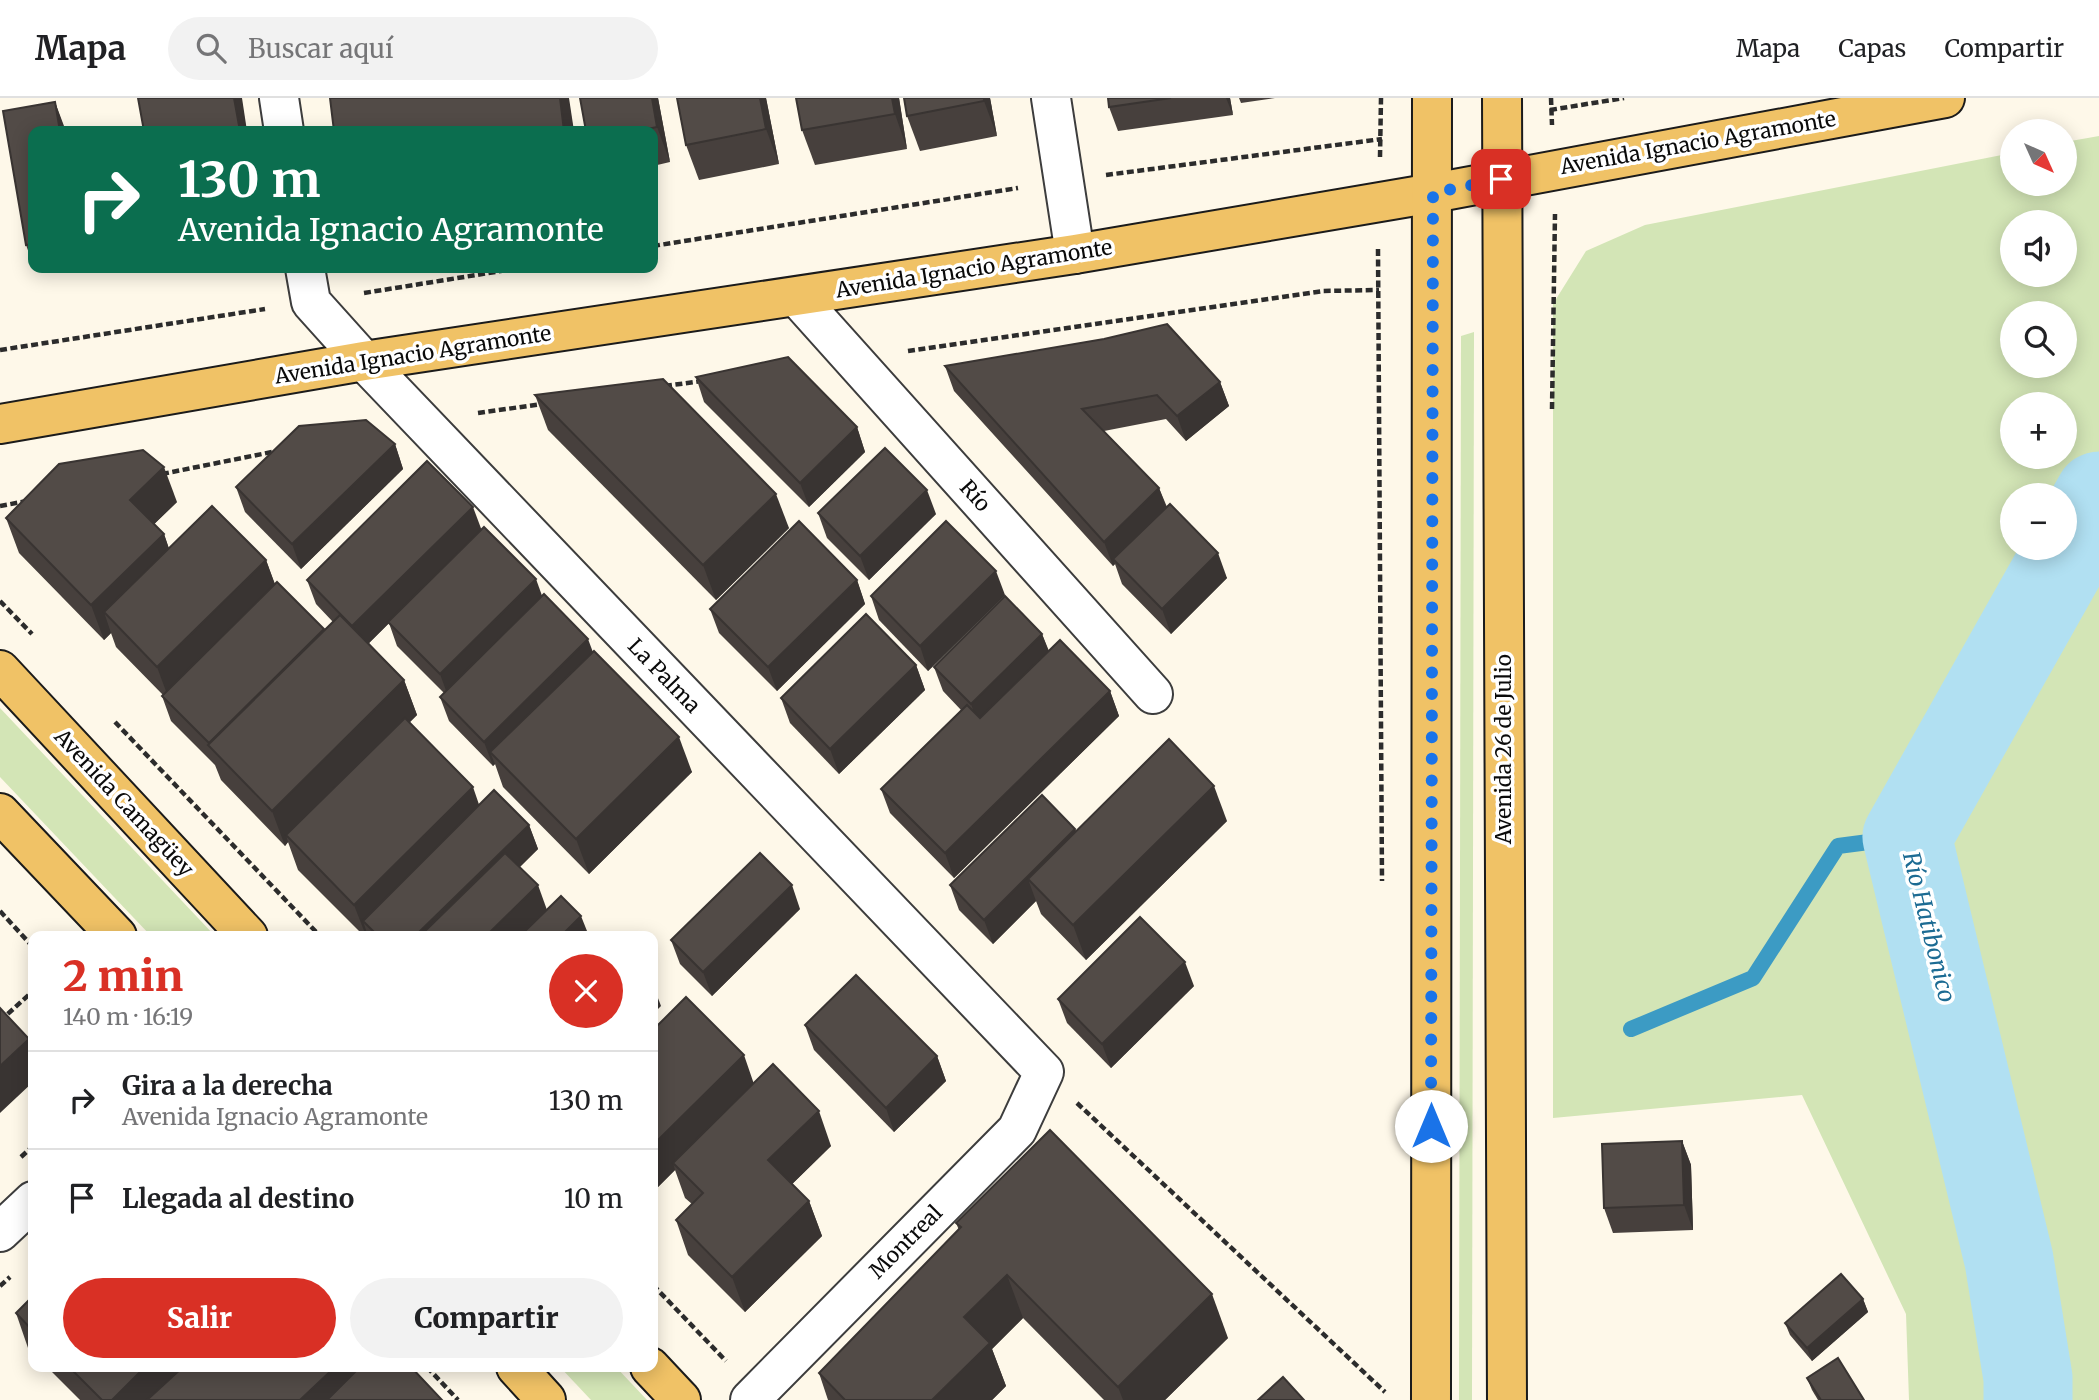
<!DOCTYPE html>
<html lang="es">
<meta charset="utf-8">
<style>
:root{--surface:#fff;--page:#f2f2f2;--text:#202124;--muted:#757577;--line:#e0e0e0;--accent:#d93025}
body{margin:0;font-family:Merriweather,serif;background:var(--page);color:var(--text);height:100vh;display:flex;flex-direction:column;font-size:26px;white-space:nowrap}
*{box-sizing:border-box;margin:0}
p{font-size:23px;color:var(--muted)}
.icon{flex:none;width:38px;height:38px;fill:none;stroke:currentColor;stroke-width:2;stroke-linecap:round;stroke-linejoin:round}
.map{position:relative;flex:1;overflow:hidden}
.panel{position:absolute;left:28px;top:833px;width:630px;height:441px;display:flex;flex-direction:column;background:var(--surface);border-radius:14px;box-shadow:0 4px 18px #0003}
.panel>*{flex:none}
.banner{position:absolute;left:28px;top:28px;width:630px;height:147px;border-radius:14px;box-shadow:0 4px 18px #0003;background:#0b6e4f;color:#fff;overflow:hidden}
.needle{width:46px;rotate:135deg}
.fabs{position:absolute;left:2000px;top:21px;display:grid;gap:14px}
.fabs a{display:grid;place-items:center;width:77px;height:77px;border-radius:50%;background:var(--surface);box-shadow:0 4px 18px #0003;font-size:35px}
.pin{position:absolute;display:grid;place-items:center;width:60px;height:60px;color:#fff;margin:-30px;border-radius:14px;box-shadow:0 4px 10px #0006}
.me{position:absolute;width:77px;margin:-38px;rotate:0deg;stroke-linejoin:round;filter:drop-shadow(0 0 5px #0008)}
.turn{display:flex;align-items:center;gap:24px;height:147px;padding:0 35px;font-size:32px}
.turn .icon{width:91px;height:91px;stroke-width:2.5}
.turn b{display:block;font-size:49px;line-height:60px}
.round{display:grid;place-items:center;flex:none;width:74px;height:74px;border-radius:37px;background:var(--page)}
.summary{display:flex;align-items:center;justify-content:space-between;height:119px;padding:0 35px}
h1{font-size:42px;font-weight:800;line-height:52px;color:var(--accent)}
.button{display:flex;gap:14px;margin-top:auto;padding:14px 35px}
.button a{flex:1;height:80px;border-radius:42px;background:var(--accent);color:#fff;font-size:28px;font-weight:800;line-height:80px;text-align:center}
.button a+a{background:var(--page);color:var(--text)}
ul{padding:0;list-style:none}
li{display:flex;align-items:center;gap:21px;height:98px;padding:0 35px;border-top:2px solid var(--line)}
li div{flex:1}
li b{display:block;font-size:26px}
li em{font-style:normal}
header{display:flex;align-items:center;gap:42px;box-sizing:border-box;height:98px;padding:0 35px;background:var(--surface);border-bottom:2px solid var(--line)}
header strong{font-size:33px}
nav{display:flex;gap:38px;margin-inline-start:auto;font-size:24px}
.search{width:490px;height:63px;background:var(--page);display:flex;align-items:center;gap:18px;box-sizing:border-box;padding:0 24px;border-radius:38px;color:var(--muted);font-size:26px}
.map>svg:first-child{display:block}
.green{fill:#d3e5b6;fill-rule:evenodd}
.lines{fill:none;stroke-linecap:round;stroke-linejoin:round}
.stream{stroke:#3c9bc4;stroke-width:16}
.river{stroke:#b1e0f2;stroke-width:89}
.minor-casing{stroke:#3d3d3d;stroke-width:42}
.major-casing{stroke:#1b1b1b;stroke-width:42}
.path{stroke:#2c2c2c;stroke-width:4.5;stroke-dasharray:7 3.5;stroke-linecap:butt}
.minor{stroke:#fff;stroke-width:38}
.major{stroke:#f0c266;stroke-width:38}
.wall{fill:#47403d}
.shaded-wall{fill:#393432}
.building{fill:#524b47;stroke:#393432;stroke-width:2}
.route{stroke:#1a73e8;stroke-width:12;stroke-dasharray:0 21.6}
.labels{text-anchor:middle;stroke-width:7;stroke-linejoin:round;paint-order:stroke}
.street-label{font-size:21px;fill:#0a0a0a;stroke:#fff}
.water-label{font-size:23px;font-style:italic;fill:#1c6b93;stroke:#fff}
</style>
<header>
<strong>Mapa</strong>
<div class="search"><svg class="icon" aria-label="search" viewBox="0 0 24 24"><circle cx="10" cy="10" r="6"/><path d="M15 15l6 6"/></svg>Buscar aquí</div>
<nav><a>Mapa</a><a>Capas</a><a>Compartir</a></nav>
</header>
<div class="map">
<svg width="2099" height="1302" viewBox="0 0 2099 1302">
<rect width="100%" height="100%" fill="#fef8e9"/>
<!-- green -->
<g class="green">
<path d="M 2099,38 L 2099,1302 L 1909,1302 L 1906,1216 L 1802,997 L 1553,1020 L 1553,206 L 1586,153 L 1645,127 L 2012,55 L 2012,86 L 2065,86 L 2065,44 ZM 2012,124 L 2065,124 L 2065,177 L 2012,177 ZM 2012,215 L 2065,215 L 2065,268 L 2012,268 ZM 2012,306 L 2065,306 L 2065,359 L 2012,359 ZM 2012,397 L 2065,397 L 2065,450 L 2012,450 Z"/>
<polygon points="1474,234 1472,1302 1459,1302 1461,238"/>
<polygon points="0,610 215,838 151,838 0,679"/>
<polygon points="560,1269 616,1269 647,1302 591,1302"/>
</g>
<g class="lines">
<!-- stream -->
<polyline class="stream" points="1631,931 1753,880 1838,748 1907,739"/>
<!-- river -->
<polyline class="river" points="2028,1302 2028,1280 2009,1162 1907,739 2099,398"/>
<defs>
<g id="minor">
<polyline points="279,0 284,33"/>
<polyline points="1051,0 1075,156"/>
<polyline points="305,170 311,204 364,263 1044,974 1017,1032 750,1302"/>
<polyline points="797,199 1153,596"/>
<polyline points="0,1134 33,1103"/>
</g>
<g id="major">
<polyline points="1502,0 1507,1302"/>
<polyline points="0,326 364,263 1075,156 1433,95 1945,0"/>
<polyline points="0,572 248,838"/>
<polyline points="0,715 117,838"/>
<polyline points="516,1269 546,1302"/>
<polyline points="650,1269 681,1302"/>
<polyline points="1431,1302 1432,0"/>
</g>
</defs>
<!-- minor casing -->
<use href="#minor" class="minor-casing"/>
<!-- major casing -->
<use href="#major" class="major-casing"/>
<!-- path -->
<g class="path">
<polyline points="1551,0 1552,27"/>
<polyline points="1550,12 1624,0"/>
<polyline points="1380,59 1381,0"/>
<polyline points="1106,77 1382,41"/>
<polyline points="653,148 1018,90"/>
<polyline points="1378,151 1382,783"/>
<polyline points="364,195 520,170"/>
<polyline points="0,252 265,211"/>
<polyline points="908,253 1323,193 1379,192"/>
<polyline points="665,288 702,283"/>
<polyline points="1552,311 1555,116"/>
<polyline points="478,315 542,306"/>
<polyline points="162,376 277,353"/>
<polyline points="0,408 27,403"/>
<polyline points="0,503 32,536"/>
<polyline points="115,624 320,838"/>
<polyline points="0,813 33,849"/>
<polyline points="0,923 33,893"/>
<polyline points="1077,1005 1385,1294"/>
<polyline points="21,1059 33,1048"/>
<polyline points="653,1187 726,1263"/>
<polyline points="0,1188 10,1179"/>
<polyline points="427,1269 458,1302"/>
</g>
<!-- minor -->
<use href="#minor" class="minor"/>
<!-- major -->
<use href="#major" class="major"/>
</g>
<!-- wall -->
<g class="wall">
<polygon points="658,0 670,64 653,68 653,33 586,33"/>
<polygon points="677,0 766,0 779,66 699,82 686,47"/>
<polygon points="899,0 907,51 815,67 802,32"/>
<polygon points="990,0 997,38 920,53 907,18"/>
<polygon points="1108,0 1230,0 1233,17 1118,33 1109,9"/>
<polygon points="1239,0 1275,0 1241,5"/>
<polygon points="55,4 65,33 33,33 33,166 26,147 3,13"/>
<polygon points="945,268 1220,284 1229,308 1186,343 1166,321 1104,333 1159,390 1167,409 1227,480 1171,536 1122,486 1115,466 1113,468 954,293"/>
<polygon points="696,279 857,329 865,354 809,409 704,304"/>
<polygon points="535,297 789,430 716,502 548,332"/>
<polygon points="395,346 403,371 301,471 245,414 236,389"/>
<polygon points="177,404 154,426 164,436 169,451 266,462 275,487 325,532 333,524 316,506 307,482 481,432 593,554 692,674 589,776 503,689 495,666 493,668 449,623 440,599 444,595 397,548 389,525 369,545 404,582 417,617 409,625 479,707 529,727 538,751 520,769 520,838 364,838 298,772 288,744 285,748 221,682 215,667 171,623 162,598 163,597 116,549 111,535 104,542 19,455 6,420"/>
<polygon points="818,415 936,416 869,482 827,440"/>
<polygon points="857,482 865,506 777,593 719,535 710,511"/>
<polygon points="1005,497 928,573 879,522 871,498"/>
<polygon points="1042,536 1049,553 1110,593 1119,618 954,780 890,715 881,691 961,612 943,593 934,569"/>
<polygon points="916,567 925,592 839,676 790,625 781,600"/>
<polygon points="1227,723 1086,862 1041,816 1036,803 993,846 959,812 950,787 1075,731 1076,733"/>
<polygon points="800,811 712,898 680,866 671,842"/>
<polygon points="1194,888 1111,970 1067,925 1058,901"/>
<polygon points="805,927 937,958 946,983 894,1034 814,952"/>
<polygon points="653,932 754,985 831,1048 792,1086 809,1103 822,1138 745,1214 688,1157 676,1122 692,1106 685,1100 675,1072 653,1094"/>
<polygon points="1682,1043 1691,1067 1693,1132 1613,1135 1604,1110"/>
<polygon points="956,1125 1228,1240 1165,1302 1104,1302 1023,1220 992,1251 1006,1288 992,1302 828,1302 819,1275 959,1132"/>
<polygon points="33,1198 33,1255 28,1250 16,1215"/>
<polygon points="1863,1201 1868,1214 1812,1263 1790,1237 1785,1225"/>
<polygon points="47,1269 411,1269 442,1302 80,1302"/>
<polygon points="1807,1280 1864,1302 1818,1302 1812,1292"/>
</g>
<!-- shaded-wall -->
<g class="shaded-wall">
<polygon points="234,0 242,0 247,33 240,33"/>
<polygon points="560,0 569,0 574,33 564,33"/>
<polygon points="652,0 658,0 670,64 657,29"/>
<polygon points="760,0 766,0 779,66 766,31"/>
<polygon points="892,0 899,0 907,51 895,16"/>
<polygon points="984,0 990,0 997,38 984,3"/>
<polygon points="1226,0 1230,0 1233,17"/>
<polygon points="55,4 64,28 65,33 60,33"/>
<polygon points="1220,284 1229,308 1186,343 1177,318"/>
<polygon points="857,329 865,354 809,409 800,385"/>
<polygon points="395,346 403,371 301,471 292,446"/>
<polygon points="164,369 177,404 143,437 130,402"/>
<polygon points="1159,390 1168,414 1113,461 1115,466 1113,468 1104,444"/>
<polygon points="927,392 936,416 869,482 860,458"/>
<polygon points="776,396 789,430 716,502 703,467"/>
<polygon points="473,409 482,433 361,553 352,528"/>
<polygon points="164,436 176,471 104,514 111,535 104,542 91,507"/>
<polygon points="1218,455 1227,480 1171,536 1162,511"/>
<polygon points="266,462 279,497 170,604 157,569"/>
<polygon points="996,473 1005,497 928,573 920,548"/>
<polygon points="536,481 545,506 449,601 440,576"/>
<polygon points="857,482 865,506 777,593 768,569"/>
<polygon points="324,531 333,555 211,650 209,645"/>
<polygon points="1042,536 1051,560 980,631 971,606"/>
<polygon points="588,541 597,565 490,654 495,666 493,668 484,644"/>
<polygon points="916,567 925,592 839,676 830,651"/>
<polygon points="404,582 417,617 291,742 286,737 288,744 285,748 272,713"/>
<polygon points="1110,593 1119,618 954,780 945,755"/>
<polygon points="679,639 692,674 589,776 576,741"/>
<polygon points="1214,688 1227,723 1086,862 1073,827"/>
<polygon points="473,689 485,724 363,823 368,838 366,838 354,807"/>
<polygon points="529,727 538,751 449,838 415,838"/>
<polygon points="1075,731 1084,756 1028,781 1036,803 993,846 984,822"/>
<polygon points="538,787 547,812 520,838 486,838"/>
<polygon points="792,787 800,811 712,898 703,874"/>
<polygon points="581,818 589,838 561,838"/>
<polygon points="1185,864 1194,888 1111,970 1102,946"/>
<polygon points="653,887 661,908 653,916"/>
<polygon points="29,941 33,952 33,984 0,1015 0,968"/>
<polygon points="744,957 756,992 673,1065 675,1072 653,1094 653,1047"/>
<polygon points="937,958 946,983 894,1034 886,1010"/>
<polygon points="819,1013 831,1048 781,1097 768,1062"/>
<polygon points="1682,1043 1691,1067 1693,1132 1684,1107"/>
<polygon points="809,1103 822,1138 745,1214 732,1179"/>
<polygon points="1007,1177 1023,1220 992,1251 1006,1288 992,1302 932,1302 964,1219"/>
<polygon points="1212,1196 1228,1240 1165,1302 1123,1302 1118,1289"/>
<polygon points="1863,1201 1868,1214 1812,1263 1807,1250"/>
<polygon points="145,1269 193,1269 160,1302 112,1302"/>
<polygon points="335,1269 383,1269 349,1302 300,1302"/>
</g>
<!-- building -->
<g class="building">
<polygon points="138,0 234,0 240,33 144,33"/>
<polygon points="330,0 560,0 564,33 334,33"/>
<polygon points="580,0 652,0 657,29 638,33 586,33"/>
<polygon points="677,0 760,0 766,31 686,47"/>
<polygon points="796,0 892,0 895,16 802,32"/>
<polygon points="904,0 984,0 984,3 907,18"/>
<polygon points="1108,0 1171,0 1109,9"/>
<polygon points="55,4 60,33 33,33 33,146 26,147 3,13"/>
<polygon points="1167,226 1220,284 1177,318 1157,297 1082,311 1159,390 1104,444 945,268 1104,241"/>
<polygon points="788,259 857,329 800,385 696,279"/>
<polygon points="663,281 776,396 703,467 535,297"/>
<polygon points="366,322 395,346 292,446 236,389 299,328"/>
<polygon points="885,350 927,392 860,458 818,415"/>
<polygon points="143,352 164,369 130,402 164,436 91,507 6,420 59,366"/>
<polygon points="427,363 473,409 352,528 307,482"/>
<polygon points="1170,406 1218,455 1162,511 1113,461"/>
<polygon points="212,408 266,462 157,569 104,514"/>
<polygon points="799,423 857,482 768,569 710,511"/>
<polygon points="946,423 996,473 920,548 871,498"/>
<polygon points="484,429 536,481 440,576 388,524"/>
<polygon points="277,484 324,531 209,645 162,598"/>
<polygon points="544,496 588,541 484,644 440,599"/>
<polygon points="1005,498 1042,536 971,606 934,569"/>
<polygon points="866,516 916,567 830,651 781,600"/>
<polygon points="340,517 404,582 272,713 208,647"/>
<polygon points="1060,542 1110,593 945,755 881,691 967,607 980,620"/>
<polygon points="594,553 679,639 576,741 490,654"/>
<polygon points="405,620 473,689 354,807 286,737"/>
<polygon points="1169,641 1214,688 1073,827 1028,781"/>
<polygon points="494,692 529,727 415,838 378,838 363,823"/>
<polygon points="1042,697 1075,731 984,822 950,787"/>
<polygon points="505,755 538,787 486,838 420,838"/>
<polygon points="760,755 792,787 703,874 671,842"/>
<polygon points="561,798 581,818 561,838 520,838"/>
<polygon points="1140,819 1185,864 1102,946 1058,901"/>
<polygon points="856,877 937,958 886,1010 805,927"/>
<polygon points="686,899 744,957 653,1047 653,932"/>
<polygon points="0,910 29,941 0,968"/>
<polygon points="773,966 819,1013 768,1062 809,1103 732,1179 676,1122 703,1095 673,1065"/>
<polygon points="1050,1032 1212,1196 1118,1289 1007,1177 964,1219 990,1245 932,1302 845,1302 819,1275 961,1129 956,1125"/>
<polygon points="1682,1043 1684,1107 1604,1110 1602,1046"/>
<polygon points="1841,1176 1863,1201 1807,1250 1785,1225"/>
<polygon points="33,1198 33,1233 16,1215"/>
<polygon points="1838,1260 1864,1302 1821,1302 1807,1280"/>
<polygon points="69,1269 145,1269 112,1302 102,1302"/>
<polygon points="183,1269 335,1269 300,1302 147,1302"/>
<polygon points="360,1269 411,1269 442,1302 327,1302"/>
<polygon points="1283,1279 1304,1302 1258,1302"/>
</g>
<g class="lines">
<!-- route -->
<polyline class="route" points="1431,1028 1433,95 1501,81"/>
</g>
<g class="labels">
<!-- street labels -->
<g class="street-label">
<text transform="translate(1698 45) rotate(-10)" y="7">Avenida Ignacio Agramonte</text>
<text transform="translate(974 171) rotate(-9)" y="7">Avenida Ignacio Agramonte</text>
<text transform="translate(413 257) rotate(-9)" y="7">Avenida Ignacio Agramonte</text>
<text transform="translate(975 398) rotate(48)" y="7">Río</text>
<text transform="translate(664 578) rotate(46)" y="7">La Palma</text>
<text transform="translate(1504 651) rotate(-90)" y="7">Avenida 26 de Julio</text>
<text transform="translate(124 705) rotate(47)" y="7">Avenida Camagüey</text>
<text transform="translate(906 1144) rotate(-45)" y="7">Montreal</text>
</g>
<!-- water labels -->
<g class="water-label">
<text transform="translate(1929 829) rotate(76)" y="8">Río Hatibonico</text>
</g>
</g>
</svg>
<div class="fabs">
<a><svg class="needle" viewBox="-14 -14 28 28"><path d="M0-13l5 13h-10z" fill="#e53935"/><path d="M0 13l5-13h-10z" fill="#757577"/></svg></a>
<a><svg class="icon" aria-label="sound" viewBox="0 0 24 24"><path d="M4 9h4l5-4v14l-5-4H4zM17 9q2 3 0 6"/></svg></a>
<a><svg class="icon" aria-label="search" viewBox="0 0 24 24"><circle cx="10" cy="10" r="6"/><path d="M15 15l6 6"/></svg></a>
<a>+</a>
<a>−</a>
</div>
<div class="pin" style="left:1501px;top:81px;background:#d93025"><svg class="icon" aria-label="arrive" viewBox="0 0 24 24"><path d="M6 21V4h12l-3 4 3 4H6"/></svg></div>
<svg class="me" style="left:1431px;top:1028px" viewBox="-20 -20 40 40"><circle r="19" fill="#fff"/><path d="M0-13L10 11 0 6-10 11z" fill="#1a73e8"/></svg>
<div class="banner">
<div class="turn"><svg class="icon" aria-label="right" viewBox="0 0 24 24"><path d="M7 20v-9h11M14 6l5 5-5 5"/></svg><div><b>130 m</b>Avenida Ignacio Agramonte</div></div>
</div>
<section class="panel">
<div class="summary"><div><h1>2 min</h1><p>140 m · 16:19</p></div><a class="round" style="background:#d93025;color:#fff"><svg class="icon" aria-label="close" viewBox="0 0 24 24"><path d="M6 6l12 12M18 6L6 18"/></svg></a></div>
<ul>
<li><svg class="icon" aria-label="right" viewBox="0 0 24 24"><path d="M7 20v-9h11M14 6l5 5-5 5"/></svg><div><b>Gira a la derecha</b><p>Avenida Ignacio Agramonte</p></div><em>130 m</em></li>
<li><svg class="icon" aria-label="arrive" viewBox="0 0 24 24"><path d="M6 21V4h12l-3 4 3 4H6"/></svg><div><b>Llegada al destino</b></div><em>10 m</em></li>
</ul>
<div class="button"><a>Salir</a><a>Compartir</a></div>
</section>
</div>
